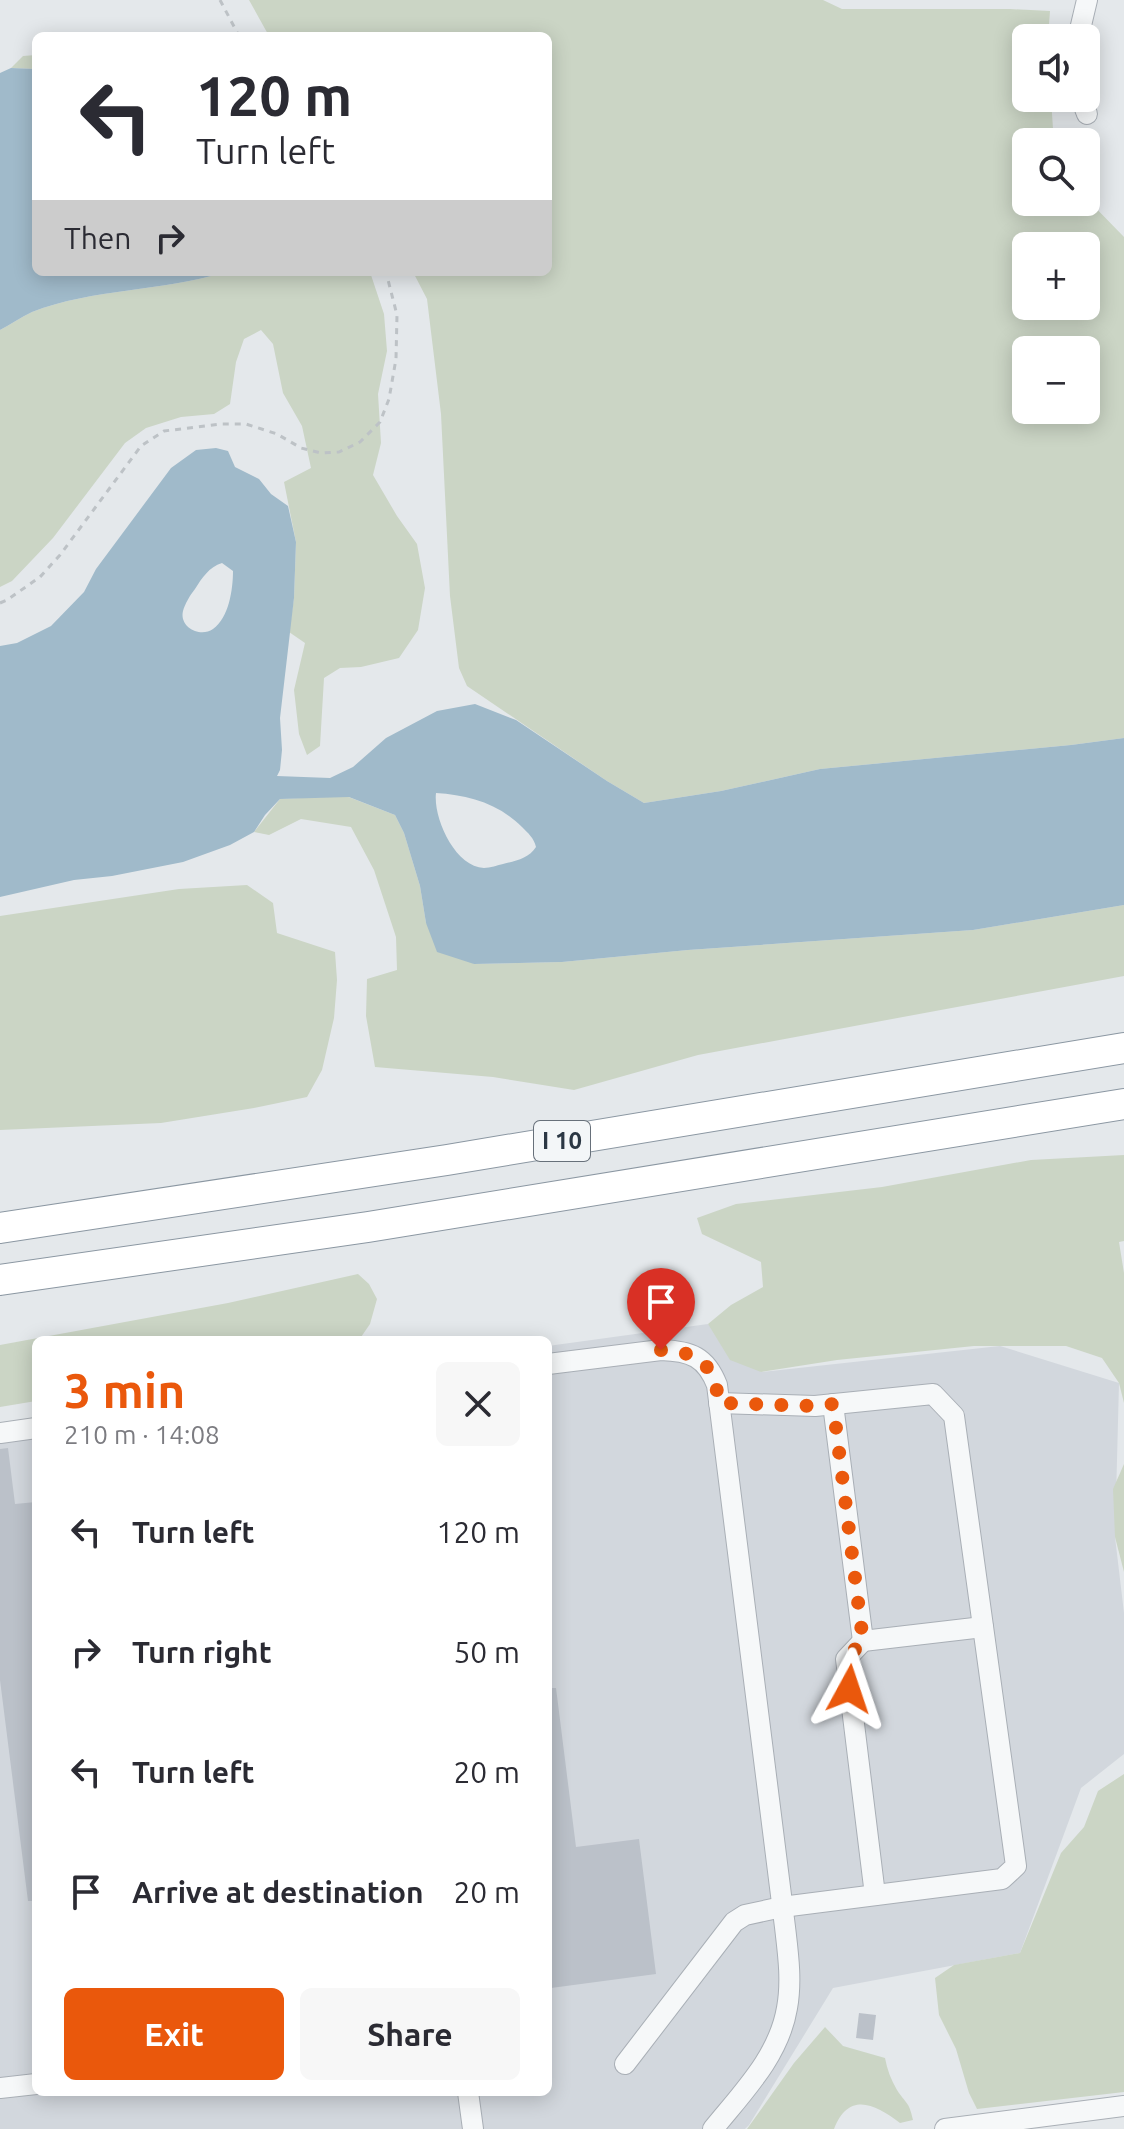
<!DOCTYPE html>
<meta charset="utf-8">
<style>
:root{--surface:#fff;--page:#f7f7f7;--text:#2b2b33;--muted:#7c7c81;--accent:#ea580c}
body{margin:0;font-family:Ubuntu,sans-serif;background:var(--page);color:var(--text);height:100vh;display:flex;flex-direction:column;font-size:30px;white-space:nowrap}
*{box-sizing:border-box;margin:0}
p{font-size:26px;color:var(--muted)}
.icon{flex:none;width:44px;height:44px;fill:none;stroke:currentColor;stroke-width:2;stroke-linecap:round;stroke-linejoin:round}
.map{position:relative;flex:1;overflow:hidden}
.panel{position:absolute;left:32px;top:1336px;width:520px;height:760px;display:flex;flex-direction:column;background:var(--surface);border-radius:12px;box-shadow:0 4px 20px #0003}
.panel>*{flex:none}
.guide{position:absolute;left:32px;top:32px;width:520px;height:244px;border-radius:12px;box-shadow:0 4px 20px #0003;background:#fff;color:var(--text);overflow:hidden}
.fabs{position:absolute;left:1012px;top:24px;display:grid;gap:16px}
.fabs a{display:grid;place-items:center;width:88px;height:88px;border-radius:12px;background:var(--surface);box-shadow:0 4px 20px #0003;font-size:40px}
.pin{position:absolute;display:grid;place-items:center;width:68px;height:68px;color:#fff;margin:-82px -34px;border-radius:50% 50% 50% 0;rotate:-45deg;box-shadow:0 0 8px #0007}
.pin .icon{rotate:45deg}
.me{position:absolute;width:88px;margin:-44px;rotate:5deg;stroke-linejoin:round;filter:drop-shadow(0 0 6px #0008)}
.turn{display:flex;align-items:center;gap:28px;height:168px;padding:0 32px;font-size:36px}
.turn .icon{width:104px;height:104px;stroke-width:2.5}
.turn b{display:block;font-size:56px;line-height:68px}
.then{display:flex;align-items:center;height:76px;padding:0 32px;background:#0003;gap:16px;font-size:30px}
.round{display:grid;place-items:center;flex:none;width:84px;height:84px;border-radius:12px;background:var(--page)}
.headline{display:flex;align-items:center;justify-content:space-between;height:136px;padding:0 32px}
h1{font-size:48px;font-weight:700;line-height:60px;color:var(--accent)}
.button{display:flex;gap:16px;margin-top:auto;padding:16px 32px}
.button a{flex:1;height:92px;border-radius:12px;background:var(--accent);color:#fff;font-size:32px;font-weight:700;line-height:92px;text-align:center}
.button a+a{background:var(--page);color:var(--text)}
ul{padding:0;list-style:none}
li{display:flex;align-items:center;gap:24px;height:120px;padding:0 32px}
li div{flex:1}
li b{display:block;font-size:30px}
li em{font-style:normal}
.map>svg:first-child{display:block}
.built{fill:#d2d7dd}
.green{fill:#cbd5c5;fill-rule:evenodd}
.water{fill:#a0baca;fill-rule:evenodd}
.building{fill:#bbc1c9}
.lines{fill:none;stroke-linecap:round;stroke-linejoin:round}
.minor-casing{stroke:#a9afb6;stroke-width:22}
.highway-casing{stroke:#8b97a2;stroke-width:32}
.path{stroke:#bdc2c6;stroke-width:3;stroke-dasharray:6 6;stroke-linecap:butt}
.minor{stroke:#f6f8f9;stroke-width:20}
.highway{stroke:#fff;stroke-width:30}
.route{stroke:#ea580c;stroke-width:14;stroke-dasharray:0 25.2}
.labels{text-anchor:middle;stroke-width:6;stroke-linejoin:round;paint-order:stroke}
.shield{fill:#f3f6f8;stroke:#67707a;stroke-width:2}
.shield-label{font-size:24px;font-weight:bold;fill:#2b3744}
</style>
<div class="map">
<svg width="1124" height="2129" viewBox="0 0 1124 2129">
<rect width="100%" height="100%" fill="#e4e8eb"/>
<!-- built -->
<polygon class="built" points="708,1324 761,1372 1000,1346 1119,1383 1115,1537 1124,1613 1124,1754 1081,1788 1020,1953 833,1988 749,2125 745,2129 0,2129 0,1423 36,1418 36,2092 548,2092 548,1346"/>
<!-- green -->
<g class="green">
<path d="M 249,0 L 823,0 L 842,9 L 1010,9 L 1050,11 L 1048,38 L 1026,38 L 1026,98 L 1051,98 L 1053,129 L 1058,142 L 1026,142 L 1026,202 L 1086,202 L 1086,198 L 1124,237 L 1124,738 L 1071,745 L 820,769 L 721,791 L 644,803 L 607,781 L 467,686 L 459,668 L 450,596 L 441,414 L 427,299 L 413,272 L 548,272 L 548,36 L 269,36 ZM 1026,246 L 1086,246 L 1086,306 L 1026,306 ZM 1026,350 L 1086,350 L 1086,410 L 1026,410 Z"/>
<polygon points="36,55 36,69 11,68 23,56"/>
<path d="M 225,272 L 370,272 L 384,314 L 387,351 L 378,394 L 381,443 L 373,475 L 397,516 L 417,544 L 425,588 L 418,630 L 399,658 L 361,667 L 340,668 L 324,678 L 320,746 L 307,755 L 299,734 L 294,690 L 305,643 L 289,632 L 294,598 L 296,542 L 284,482 L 311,468 L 302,426 L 283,393 L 273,344 L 261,330 L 244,339 L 236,362 L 230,404 L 214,414 L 181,417 L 146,428 L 125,443 L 53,538 L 12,581 L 0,587 L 0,330 C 10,325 21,317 32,312 C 94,288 162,292 225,272 Z"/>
<polygon points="346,796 395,815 404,833 420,886 426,923 474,964 562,962 688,950 973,930 1124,905 1124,976 698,1055 574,1090 493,1077 375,1067 366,1016 367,979 397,970 396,937 374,870 351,827 301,819 269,835 254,832 280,799"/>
<polygon points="247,885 273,903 277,933 335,952 337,980 334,1018 322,1070 307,1097 254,1108 161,1123 0,1130 0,916 179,889"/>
<polygon points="1124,1155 1124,1241 1119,1242 1124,1273 1124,1403 1119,1383 1102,1358 1066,1346 974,1346 837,1360 761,1372 730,1360 708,1324 731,1305 763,1287 761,1262 702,1234 697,1218 736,1204 882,1187 1031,1160"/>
<polygon points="358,1274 369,1284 377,1299 370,1324 359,1340 36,1340 36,1401 0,1407 0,1345 228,1303"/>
<polygon points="1124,1464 1124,1572 1115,1537 1113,1489"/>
<polygon points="1124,1774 1124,2092 977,2109 969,2093 956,2049 939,2015 935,1978 954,1965 1020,1953 1061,1853 1084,1827 1098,1791"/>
<path d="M 825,2027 L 843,2046 L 885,2058 C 887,2069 891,2080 897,2090 C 906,2104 909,2101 913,2120 L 900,2123 C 875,2104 849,2091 834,2129 L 747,2129 L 794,2063 Z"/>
</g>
<!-- water -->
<g class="water">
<path d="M 11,68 L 36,69 L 36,272 L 225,272 C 162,292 94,288 32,312 C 21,317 10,325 0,330 L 0,73 Z"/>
<path d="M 216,448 L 228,451 L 235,467 L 259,479 L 271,494 L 288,506 L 296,542 L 294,598 L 280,718 L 282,750 L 280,770 L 277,776 L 330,778 L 353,767 L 386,738 L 437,711 L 475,704 L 516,720 L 607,781 L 644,803 L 721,791 L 820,769 L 1071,745 L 1124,738 L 1124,905 L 973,930 L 688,950 L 562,962 L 474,964 L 437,952 L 426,923 L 420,886 L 404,833 L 395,815 L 349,797 L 280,799 L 265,815 L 254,832 L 230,845 L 183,862 L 112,876 L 74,880 L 0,897 L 0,646 L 17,643 L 51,626 L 84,592 L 96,569 L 171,468 L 196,450 ZM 222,563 L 233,571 C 233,589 229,618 213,629 C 200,638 179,627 183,611 C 185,604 190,595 195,589 C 202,578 209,567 222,563 ZM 436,793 C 468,795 498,803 522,827 C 528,833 534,838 536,847 C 529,858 516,861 503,864 C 498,865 490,868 484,868 C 455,867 433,818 436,793 Z"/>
</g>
<!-- building -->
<g class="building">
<polygon points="8,1448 15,1504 36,1502 36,1901 28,1901 0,1680 0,1449"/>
<polygon points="548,1688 556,1688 576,1847 639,1839 656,1974 551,1988 548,1966"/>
<polygon points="859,2013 876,2015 873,2040 856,2038"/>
</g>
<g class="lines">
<defs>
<g id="minor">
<polyline points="1078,38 1087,0"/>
<polyline points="1081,98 1087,114"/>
<path d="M 548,1364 L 661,1350 C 691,1351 706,1357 717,1385 L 785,1927 C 788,1953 792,1981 787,2008 C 779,2056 743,2092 713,2129"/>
<polyline points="833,1404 863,1641 983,1627"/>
<polyline points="0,1433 36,1428"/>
<polyline points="863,1641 846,1659 875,1895"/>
<polyline points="625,2064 734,1922 745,1915 782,1907 1002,1879 1016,1866 954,1416 933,1394 815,1406 719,1403"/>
<polyline points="0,2088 36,2084"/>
<polyline points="468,2092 473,2129"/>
<polyline points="945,2129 1124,2106"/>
</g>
<g id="highway">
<polyline points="0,1228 447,1160 1124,1048"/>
<polyline points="0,1280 368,1227 1124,1104"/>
</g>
</defs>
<!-- minor casing -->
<use href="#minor" class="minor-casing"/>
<!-- highway casing -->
<use href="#highway" class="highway-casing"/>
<!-- path -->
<g class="path">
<polyline points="220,0 239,36"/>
<polyline points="0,603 7,600 40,577 60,555 141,446 164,431 221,424 246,424 277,434 301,448 321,453 339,452 360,442 380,422 389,399 396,359 397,315 386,272"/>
</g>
<!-- minor -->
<use href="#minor" class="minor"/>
<!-- highway -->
<use href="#highway" class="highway"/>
</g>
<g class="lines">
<!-- route -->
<path class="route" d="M 661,1350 C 700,1352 714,1364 719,1403 L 815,1406 L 833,1404 L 863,1641 L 846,1659 L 849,1689"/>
</g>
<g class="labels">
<!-- shield labels -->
<rect class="shield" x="534" y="1121" width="56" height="40" rx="6"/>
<g class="shield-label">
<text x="562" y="1149">I 10</text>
</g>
</g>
</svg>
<div class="fabs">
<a><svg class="icon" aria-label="sound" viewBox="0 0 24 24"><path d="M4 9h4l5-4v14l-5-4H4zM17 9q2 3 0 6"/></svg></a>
<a><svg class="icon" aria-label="search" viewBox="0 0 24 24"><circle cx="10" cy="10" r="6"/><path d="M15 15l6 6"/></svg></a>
<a>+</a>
<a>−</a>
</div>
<div class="pin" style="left:661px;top:1350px;background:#d93025"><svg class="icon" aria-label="arrive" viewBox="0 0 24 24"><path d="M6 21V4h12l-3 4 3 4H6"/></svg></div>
<svg class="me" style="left:849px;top:1689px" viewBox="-20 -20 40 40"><path d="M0-17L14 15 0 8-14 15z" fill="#ea580c" stroke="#fff" stroke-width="4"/></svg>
<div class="guide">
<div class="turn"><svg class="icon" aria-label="left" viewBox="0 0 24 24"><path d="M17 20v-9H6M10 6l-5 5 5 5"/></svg><div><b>120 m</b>Turn left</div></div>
<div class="then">Then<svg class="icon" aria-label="right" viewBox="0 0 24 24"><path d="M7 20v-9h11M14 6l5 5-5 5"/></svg></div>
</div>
<section class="panel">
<div class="headline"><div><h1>3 min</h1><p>210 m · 14:08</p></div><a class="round"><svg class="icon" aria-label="close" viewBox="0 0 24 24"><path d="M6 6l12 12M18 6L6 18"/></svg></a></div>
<ul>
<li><svg class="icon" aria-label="left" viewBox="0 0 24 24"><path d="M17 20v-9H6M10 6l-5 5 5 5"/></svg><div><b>Turn left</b></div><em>120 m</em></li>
<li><svg class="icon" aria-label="right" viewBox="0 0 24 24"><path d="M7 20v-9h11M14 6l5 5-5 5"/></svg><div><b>Turn right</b></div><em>50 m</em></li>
<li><svg class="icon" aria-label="left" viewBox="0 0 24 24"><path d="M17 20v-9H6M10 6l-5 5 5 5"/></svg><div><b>Turn left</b></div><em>20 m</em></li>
<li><svg class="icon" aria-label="arrive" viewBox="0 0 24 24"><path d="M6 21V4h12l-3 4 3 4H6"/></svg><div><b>Arrive at destination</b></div><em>20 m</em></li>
</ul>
<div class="button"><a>Exit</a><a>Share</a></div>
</section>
</div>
